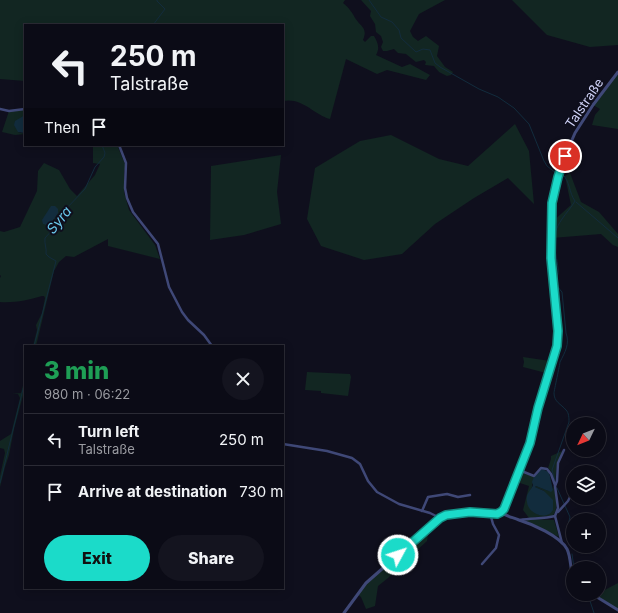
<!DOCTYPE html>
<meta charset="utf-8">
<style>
:root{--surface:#0b0b16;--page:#14141f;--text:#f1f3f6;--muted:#9a9ba1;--line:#2b2b35;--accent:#1bdbc9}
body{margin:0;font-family:Inter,sans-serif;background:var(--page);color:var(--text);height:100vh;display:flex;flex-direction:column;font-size:15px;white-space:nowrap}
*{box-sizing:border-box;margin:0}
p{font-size:13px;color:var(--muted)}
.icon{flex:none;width:22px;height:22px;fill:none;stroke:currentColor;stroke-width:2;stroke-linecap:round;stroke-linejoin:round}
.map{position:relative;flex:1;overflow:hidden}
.drawer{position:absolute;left:24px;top:345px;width:260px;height:244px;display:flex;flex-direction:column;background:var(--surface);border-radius:0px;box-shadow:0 2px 10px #0003,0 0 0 1px var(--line)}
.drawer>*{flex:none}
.guide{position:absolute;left:24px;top:24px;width:260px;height:122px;border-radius:0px;box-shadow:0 2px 10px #0003,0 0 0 1px var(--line);background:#0b0b16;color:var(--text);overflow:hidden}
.needle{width:26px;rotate:227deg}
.fabs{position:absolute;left:566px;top:417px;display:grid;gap:8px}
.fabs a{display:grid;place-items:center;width:40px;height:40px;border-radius:50%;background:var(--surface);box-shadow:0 2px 10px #0003,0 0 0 1px var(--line);font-size:20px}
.pin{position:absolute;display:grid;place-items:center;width:34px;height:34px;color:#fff;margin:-17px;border:2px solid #fff;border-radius:50%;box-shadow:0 1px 4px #0007}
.me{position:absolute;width:44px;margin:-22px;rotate:50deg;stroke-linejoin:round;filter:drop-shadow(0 0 3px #0008)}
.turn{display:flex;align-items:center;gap:14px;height:84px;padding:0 20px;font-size:18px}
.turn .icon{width:52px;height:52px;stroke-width:2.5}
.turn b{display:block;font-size:28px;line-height:34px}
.then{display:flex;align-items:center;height:38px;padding:0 20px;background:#0003;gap:8px;font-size:15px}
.round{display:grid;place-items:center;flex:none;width:42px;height:42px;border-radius:21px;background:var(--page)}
.overview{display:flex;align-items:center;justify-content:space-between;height:68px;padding:0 20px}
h1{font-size:24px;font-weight:800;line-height:30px;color:#1e9e55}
.button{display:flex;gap:8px;margin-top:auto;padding:8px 20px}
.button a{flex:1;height:46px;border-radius:24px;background:var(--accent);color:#111;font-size:16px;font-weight:800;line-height:46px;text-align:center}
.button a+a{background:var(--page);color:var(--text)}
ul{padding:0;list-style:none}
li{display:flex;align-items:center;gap:12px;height:52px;padding:0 20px;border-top:1px solid var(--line)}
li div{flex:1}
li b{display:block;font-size:15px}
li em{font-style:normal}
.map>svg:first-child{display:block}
.green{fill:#122622}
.water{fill:#122c3d}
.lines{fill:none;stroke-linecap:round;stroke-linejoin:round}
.stream{stroke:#122c3d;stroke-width:1}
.minor{stroke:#3f4877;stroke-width:2.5}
.tertiary{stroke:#3f4877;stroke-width:3}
.route-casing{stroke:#128e83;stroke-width:10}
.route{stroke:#1bdbc9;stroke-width:7}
.labels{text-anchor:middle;stroke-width:4;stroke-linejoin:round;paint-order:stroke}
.street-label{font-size:13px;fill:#d1d4f9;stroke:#0f0f1d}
.water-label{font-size:14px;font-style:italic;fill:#6bc9ed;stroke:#0f0f1d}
</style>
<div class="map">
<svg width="618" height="613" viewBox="0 0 618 613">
<rect width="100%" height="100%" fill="#0f0f1d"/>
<!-- green -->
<g class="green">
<path d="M 0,0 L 345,0 L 343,3 C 349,8 352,12 355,18 C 361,27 368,28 363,40 L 365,42 L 371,36 L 374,36 C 378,43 380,48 376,55 L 402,67 L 410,64 L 430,75 L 426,80 L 387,70 L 377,74 L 346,59 L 330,119 C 313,114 302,97 283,101 L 283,25 L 25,25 L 25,81 L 0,79 Z"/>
<polygon points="361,0 445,0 419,14 410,31 413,37 418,41 426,36 439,46 437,56 445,67 453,72 451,75 447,76 439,72 434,66 425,65 426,62 424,60 416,62 406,54 398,53 394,49 387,51 383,51 381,47 383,42 381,36 376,32 375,24 370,16 371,11"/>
<polygon points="512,0 618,0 618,45 590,47 547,35"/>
<polygon points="618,72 618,129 592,125 595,115 600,109 593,105"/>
<polygon points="25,109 25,116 18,132 25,134 15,135 2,132 9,111"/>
<polygon points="515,124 529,151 534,204 508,178 474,198 435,224 402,254 364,260 321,246 307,219 315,168 360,141 391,135 439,159 468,166"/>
<path d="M 93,145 L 117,145 L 126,166 L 124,172 L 124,192 L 129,210 L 155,245 L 160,259 L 108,246 L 108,239 L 74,257 L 66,256 L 59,262 L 54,271 L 36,346 L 33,346 L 37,330 L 36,325 L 42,313 L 45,298 L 44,296 L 42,296 C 28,300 15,303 0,302 L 0,278 L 1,276 L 0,275 L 0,231 L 4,232 L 20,227 L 37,191 L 38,171 L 44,163 L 59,170 L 70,189 L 77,196 L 95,175 L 100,164 L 93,163 Z"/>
<polygon points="281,155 277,192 281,224 244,235 210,240 211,166"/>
<polygon points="570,173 581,202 599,212 618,234 618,247 613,245 601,234 552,238 552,222 571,205 565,176"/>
<polygon points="523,357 550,361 546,373 523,367 524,362"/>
<polygon points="307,372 350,374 351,377 348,396 321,393 321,391 305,390"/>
<polygon points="25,378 25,388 14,429 9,455 5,467 0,487 0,476 5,453 4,449 0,448 0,441 11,434 20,398 18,394 12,394 21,393"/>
<polygon points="562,451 560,458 557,463 555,482 553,474 548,468 551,459 551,456"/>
<path d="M 522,472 L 535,477 C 529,487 533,502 535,513 L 540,515 L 547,515 L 544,491 L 535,487 L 536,486 L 549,491 L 553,490 L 553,484 C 555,493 560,510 552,516 L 529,518 L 523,510 L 529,486 L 517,482 L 517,480 L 519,481 Z"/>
<polygon points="529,519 554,520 559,537 526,521"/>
<polygon points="429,529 427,541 405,561 388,578 378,586 375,606 366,609 361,597 357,594 366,583"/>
<polygon points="618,583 618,610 595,594 599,594 599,593"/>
</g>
<!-- water -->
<g class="water">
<polygon points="25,115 25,133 18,132 14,125 15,121"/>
<polygon points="51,206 55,206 58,209 58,213 50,225 48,225 43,224 42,220"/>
<path d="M 542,469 L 549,472 L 553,490 L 551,492 L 536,486 L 535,487 L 544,491 L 553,500 L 553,510 C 547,521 528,514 527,502 C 525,493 532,490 533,485 C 533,484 532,483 532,482 C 533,478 536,474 538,471 Z"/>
</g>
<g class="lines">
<!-- stream -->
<g class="stream">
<polyline points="369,0 381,17 392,22 399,30 401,38 416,52 423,49 430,50 435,63 440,67 479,89 498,97 514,108 529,124 544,161 547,166 556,173"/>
<polyline points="153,25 165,9 157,1 157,0"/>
<polyline points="576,202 618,238"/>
<path d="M 34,346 L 56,261 L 49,257 L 46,254 C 47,248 44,244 45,238 L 55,227 L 56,222 L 65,210 L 85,189 L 95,167 L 104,157 L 105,153 L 102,145"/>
<path d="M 555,481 L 552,470 L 569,422 C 569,418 569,413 566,410 C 561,404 554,402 554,393 C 554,391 560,364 560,362 C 565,352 570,344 566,333 L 562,292 C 551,280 559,280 558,269 C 556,248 549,238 562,219 C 566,213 571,208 575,201 C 569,193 570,181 563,175"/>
<polyline points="0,483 25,381"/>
<polyline points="557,488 570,517 568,525 569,531 571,546"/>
<polyline points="572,554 574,568"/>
<polyline points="588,595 594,613"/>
</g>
<!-- minor -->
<g class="minor">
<polyline points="0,109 9,111 25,109"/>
<polyline points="119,145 126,163 125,188 127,198 133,212 158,244 169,287 182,312 188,320 204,335 212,346"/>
<polyline points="283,444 327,451 352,458 360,464 368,481 377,492 399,504 430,513 440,518"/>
<polyline points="519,470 534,476 541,468 547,469 551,474 555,485"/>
<polyline points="422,511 428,497 447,494 458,497 470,495"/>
<polyline points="558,512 568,501 570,497 573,492"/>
<path d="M 520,520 C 532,518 544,519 555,516"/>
<polyline points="562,543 555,516 558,508 555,486 557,481 558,463 564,450"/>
<polyline points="482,564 496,548 499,535 493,524 490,513"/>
</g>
<!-- tertiary -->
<g class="tertiary">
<polyline points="501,512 530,443 538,408 557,346 558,331 551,258 552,203 558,177 565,156 575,133 593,105 618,72"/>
<path d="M 501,512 C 507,517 512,517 519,520 C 532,524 560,536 567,549 C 571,557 570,568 573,577"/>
<polyline points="592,594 618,610"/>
<path d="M 344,613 L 366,583 L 440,518 C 449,514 460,512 470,512 C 479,512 494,517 501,512"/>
</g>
</g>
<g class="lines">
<defs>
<polyline id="route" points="398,555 440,518 446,515 470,512 497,514 501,512 504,509 530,443 538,408 557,346 558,331 551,258 552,203 558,177 565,156"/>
</defs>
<!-- route casing -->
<use href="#route" class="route-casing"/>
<!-- route -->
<use href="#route" class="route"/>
</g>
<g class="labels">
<!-- street labels -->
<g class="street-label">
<text transform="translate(584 103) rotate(-56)" y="5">Talstraße</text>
</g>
<!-- water labels -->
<g class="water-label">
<text transform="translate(59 220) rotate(-51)" y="5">Syra</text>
</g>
</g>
</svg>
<div class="fabs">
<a><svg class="needle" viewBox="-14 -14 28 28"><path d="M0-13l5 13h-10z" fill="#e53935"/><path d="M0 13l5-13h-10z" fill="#9a9ba1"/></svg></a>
<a><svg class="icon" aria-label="layers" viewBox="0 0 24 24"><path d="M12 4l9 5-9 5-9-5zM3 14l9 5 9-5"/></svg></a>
<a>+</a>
<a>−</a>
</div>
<div class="pin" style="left:565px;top:156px;background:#d93025"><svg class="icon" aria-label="arrive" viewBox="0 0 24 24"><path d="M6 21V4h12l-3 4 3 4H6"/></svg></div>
<svg class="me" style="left:398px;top:555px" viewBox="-20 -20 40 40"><circle r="17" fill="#1bdbc9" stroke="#fff" stroke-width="3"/><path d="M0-11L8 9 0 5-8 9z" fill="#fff"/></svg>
<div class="guide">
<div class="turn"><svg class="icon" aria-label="left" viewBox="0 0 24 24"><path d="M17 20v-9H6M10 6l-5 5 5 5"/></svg><div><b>250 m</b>Talstraße</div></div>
<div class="then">Then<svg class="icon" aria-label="arrive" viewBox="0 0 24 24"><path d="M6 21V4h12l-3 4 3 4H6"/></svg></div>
</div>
<section class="drawer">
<div class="overview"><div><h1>3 min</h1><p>980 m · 06:22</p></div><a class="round"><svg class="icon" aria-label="close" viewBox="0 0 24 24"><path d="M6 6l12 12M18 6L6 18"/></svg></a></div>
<ul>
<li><svg class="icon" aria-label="left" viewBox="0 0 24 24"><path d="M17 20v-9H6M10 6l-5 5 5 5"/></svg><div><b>Turn left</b><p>Talstraße</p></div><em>250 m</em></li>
<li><svg class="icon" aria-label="arrive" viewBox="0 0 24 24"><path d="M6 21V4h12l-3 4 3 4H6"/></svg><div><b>Arrive at destination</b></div><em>730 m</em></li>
</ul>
<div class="button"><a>Exit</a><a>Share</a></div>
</section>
</div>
